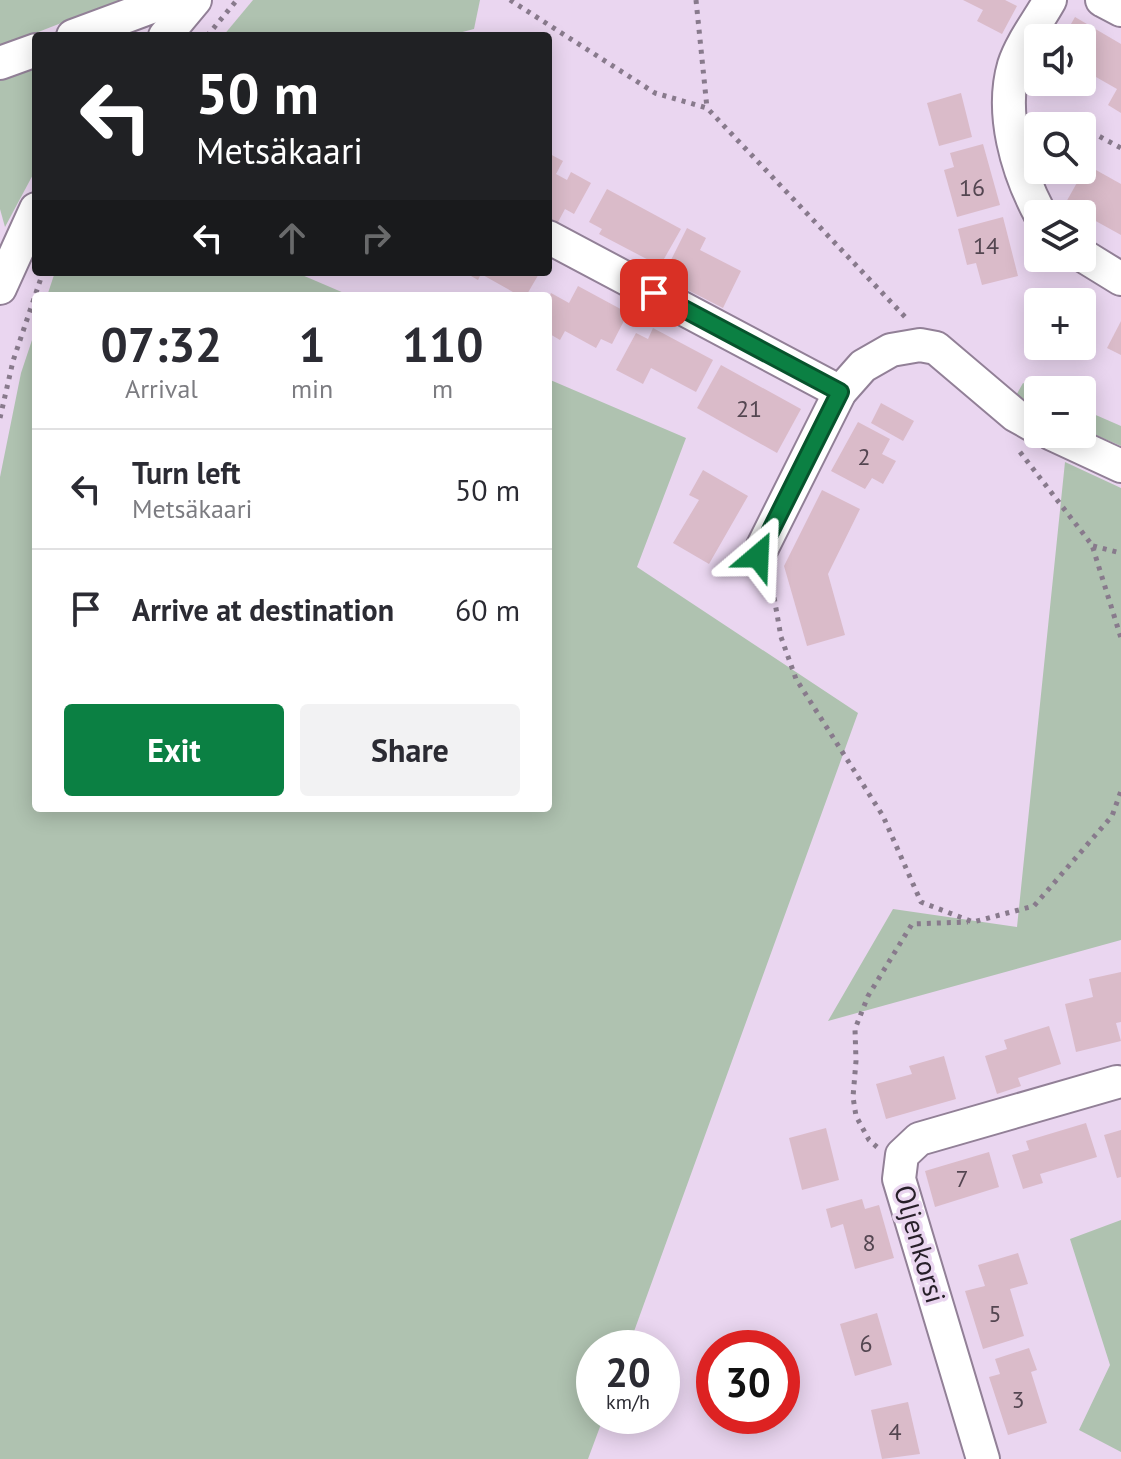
<!DOCTYPE html>
<meta charset="utf-8">
<style>
:root{--surface:#fff;--page:#f2f2f3;--text:#2b2b33;--muted:#7c7c81;--line:#e1e1e2;--accent:#0b8043}
body{margin:0;font-family:"PT Sans",sans-serif;background:var(--page);color:var(--text);height:100vh;display:flex;flex-direction:column;font-size:30px;white-space:nowrap}
*{box-sizing:border-box;margin:0}
p{font-size:26px;color:var(--muted)}
.icon{flex:none;width:44px;height:44px;fill:none;stroke:currentColor;stroke-width:2;stroke-linecap:round;stroke-linejoin:round}
.map{position:relative;flex:1;overflow:hidden}
.details{position:absolute;left:32px;top:292px;width:520px;height:520px;display:flex;flex-direction:column;background:var(--surface);border-radius:8px;box-shadow:0 4px 20px #0003}
.details>*{flex:none}
.top-card{position:absolute;left:32px;top:32px;width:520px;height:244px;border-radius:8px;box-shadow:0 4px 20px #0003;background:#202124;color:#fff;overflow:hidden}
.fabs{position:absolute;left:1024px;top:24px;display:grid;gap:16px}
.fabs a{display:grid;place-items:center;width:72px;height:72px;border-radius:8px;background:var(--surface);box-shadow:0 4px 20px #0003;font-size:40px}
.speed{position:absolute;left:576px;top:1330px;display:flex;gap:16px;font-size:40px;font-weight:700;text-align:center}
.speed>*{display:grid;place-content:center;width:104px;height:104px;border-radius:50%;background:var(--surface);box-shadow:0 4px 20px #0003;line-height:1}
.speed small{font-size:20px;font-weight:400}
.speed .limit{border:12px solid #d22;background:#fff;color:#111}
.pin{position:absolute;display:grid;place-items:center;width:68px;height:68px;color:#fff;margin:-34px;border-radius:16px;box-shadow:0 4px 12px #0006}
.me{position:absolute;width:88px;margin:-44px;rotate:26deg;stroke-linejoin:round;filter:drop-shadow(0 0 6px #0008)}
.turn{display:flex;align-items:center;gap:28px;height:168px;padding:0 32px;font-size:36px}
.turn .icon{width:104px;height:104px;stroke-width:2.5}
.turn b{display:block;font-size:56px;line-height:68px}
.lanes{display:flex;align-items:center;height:76px;padding:0 32px;background:#0003;justify-content:center;gap:40px;direction:ltr}
.lanes .off{opacity:.35}
.eta{display:flex;justify-content:space-evenly;align-items:center;height:136px;text-align:center}
.eta b{font-size:48px;font-weight:700;line-height:56px}
.primary-button{display:flex;gap:16px;margin-top:auto;padding:16px 32px}
.primary-button a{flex:1;height:92px;border-radius:8px;background:var(--accent);color:#fff;font-size:32px;font-weight:700;line-height:92px;text-align:center}
.primary-button a+a{background:var(--page);color:var(--text)}
ul{padding:0;list-style:none}
li{display:flex;align-items:center;gap:24px;height:120px;padding:0 32px;border-top:2px solid var(--line)}
li div{flex:1}
li b{display:block;font-size:30px}
li em{font-style:normal}
.map>svg:first-child{display:block}
.green{fill:#afc2b0}
.building{fill:#dabbc9}
.lines{fill:none;stroke-linecap:round;stroke-linejoin:round}
.minor-casing{stroke:#928097;stroke-width:36}
.path{stroke:#887a8c;stroke-width:5;stroke-dasharray:4 6;stroke-linecap:butt}
.minor{stroke:#fff;stroke-width:32}
.route-casing{stroke:#07532c;stroke-width:20}
.route{stroke:#0b8043;stroke-width:14}
.labels{text-anchor:middle;stroke-width:7;stroke-linejoin:round;paint-order:stroke}
.number-label{font-size:24px;fill:#544651}
.street-label{font-size:28px;fill:#271f29;stroke:#ead6f0}
</style>
<div class="map">
<svg width="1121" height="1459" viewBox="0 0 1121 1459">
<rect width="100%" height="100%" fill="#ead6f0"/>
<!-- green -->
<g class="green">
<polygon points="0,0 120,0 0,47"/>
<polygon points="253,0 480,0 474,29 447,36 223,36"/>
<polygon points="36,66 36,169 5,227 0,209 0,81"/>
<polygon points="55,272 295,272 351,296 47,296"/>
<polygon points="36,328 36,808 548,808 548,379 686,438 637,567 858,713 628,1348 594,1348 594,1416 604,1416 588,1459 0,1459 0,477 21,373"/>
<polygon points="1023,383 1039,390 1038,410 1014,399"/>
<polygon points="1082,409 1121,426 1121,446 1082,429"/>
<polygon points="1065,462 1121,488 1121,940 828,1021 893,909 1017,927"/>
<polygon points="1121,1220 1121,1452 1079,1430 1110,1365 1070,1239"/>
</g>
<!-- building -->
<g class="building">
<polygon points="963,0 1005,0 1017,6 1002,34 977,21 983,10"/>
<polygon points="1075,17 1121,44 1121,113 1108,105 1117,89 1082,69 1082,38 1063,38"/>
<polygon points="961,93 972,137 939,146 927,103"/>
<polygon points="983,144 1000,205 957,217 944,170 954,167 950,153"/>
<polygon points="548,153 563,161 556,174 567,180 571,172 591,183 574,214 565,209 557,224 548,219"/>
<polygon points="1087,165 1121,184 1121,235 1065,204"/>
<polygon points="607,189 681,229 660,266 599,234 602,229 589,222"/>
<polygon points="1003,217 1018,276 982,285 976,263 967,265 958,229"/>
<polygon points="687,228 706,238 700,250 741,271 723,308 674,283 678,275 666,270"/>
<polygon points="464,272 540,272 526,296 520,296 481,274 478,280"/>
<polygon points="578,286 628,313 612,344 601,339 596,348 565,331 560,340 548,333 548,298 551,293 569,303"/>
<polygon points="1121,321 1121,355 1107,348"/>
<polygon points="653,328 713,360 696,392 651,368 643,384 616,370 636,333 648,339"/>
<polygon points="721,365 801,409 777,453 697,408"/>
<polygon points="881,403 914,421 903,441 871,423"/>
<polygon points="858,422 890,439 882,454 896,461 883,484 872,478 865,489 831,471"/>
<polygon points="703,470 748,496 709,564 673,543 699,500 689,495"/>
<polygon points="822,490 860,509 828,574 845,635 807,646 784,566"/>
<polygon points="1121,972 1121,1022 1116,1023 1121,1041 1076,1052 1065,1004 1093,997 1089,979"/>
<polygon points="1049,1026 1061,1064 1018,1078 1021,1086 997,1094 985,1056 1007,1049 1004,1040"/>
<polygon points="944,1056 956,1099 886,1119 876,1084 912,1074 909,1066"/>
<polygon points="1086,1123 1097,1157 1040,1174 1043,1183 1023,1189 1012,1155 1029,1150 1026,1141"/>
<polygon points="826,1128 839,1180 802,1190 789,1138"/>
<polygon points="1121,1130 1121,1177 1117,1178 1104,1135"/>
<polygon points="989,1152 999,1187 935,1207 925,1171"/>
<polygon points="862,1199 865,1209 879,1205 894,1258 855,1269 843,1224 831,1228 826,1209"/>
<polygon points="1018,1253 1028,1284 1010,1289 1024,1336 983,1349 965,1291 985,1286 978,1265"/>
<polygon points="877,1313 892,1365 855,1376 840,1324"/>
<polygon points="1029,1348 1037,1370 1031,1372 1047,1423 1008,1435 989,1377 1000,1374 995,1359"/>
<polygon points="908,1402 920,1454 882,1459 871,1410"/>
</g>
<g class="lines">
<defs>
<g id="minor">
<polyline points="1102,0 1121,10"/>
<polyline points="73,36 170,0"/>
<polyline points="165,36 195,0"/>
<polyline points="0,63 36,50"/>
<path d="M 1040,214 C 1017,171 1000,113 1014,65 C 1021,43 1039,20 1050,0"/>
<polyline points="548,237 840,392"/>
<polyline points="1082,255 1121,279"/>
<polyline points="0,288 36,209"/>
<polyline points="1052,434 1121,466"/>
<polyline points="758,556 840,392 863,366 891,350 920,345 936,348 1015,415 1038,428"/>
<polyline points="983,1459 899,1179 902,1155 919,1139 1117,1082"/>
</g>
</defs>
<!-- minor casing -->
<use href="#minor" class="minor-casing"/>
<!-- path -->
<g class="path">
<polyline points="510,0 655,93 707,108 907,319"/>
<polyline points="696,0 707,108"/>
<polyline points="207,36 237,0"/>
<polyline points="1043,126 1077,124 1080,126"/>
<polyline points="1082,127 1121,148"/>
<polyline points="0,418 13,361 43,272"/>
<polyline points="1020,452 1092,545 1121,638"/>
<polyline points="1093,546 1121,553"/>
<polyline points="767,579 774,597 781,637 796,679 883,816 921,902 973,922 1034,906 1112,816 1121,791"/>
<polyline points="877,1147 869,1140 856,1116 853,1097 856,1061 855,1029 868,996 912,924 968,922"/>
</g>
<!-- minor -->
<use href="#minor" class="minor"/>
</g>
<g class="lines">
<defs>
<polyline id="route" points="654,293 840,392 758,556"/>
</defs>
<!-- route casing -->
<use href="#route" class="route-casing"/>
<!-- route -->
<use href="#route" class="route"/>
</g>
<g class="labels">
<!-- number labels -->
<g class="number-label">
<text x="972" y="196">16</text>
<text x="986" y="254">14</text>
<text x="749" y="417">21</text>
<text x="864" y="465">2</text>
<text x="962" y="1187">7</text>
<text x="869" y="1251">8</text>
<text x="995" y="1322">5</text>
<text x="866" y="1352">6</text>
<text x="1018" y="1408">3</text>
<text x="895" y="1440">4</text>
</g>
<!-- street labels -->
<g class="street-label">
<text transform="translate(920 1244) rotate(74)" y="10">Oljenkorsi</text>
</g>
</g>
</svg>
<div class="fabs">
<a><svg class="icon" aria-label="sound" viewBox="0 0 24 24"><path d="M4 9h4l5-4v14l-5-4H4zM17 9q2 3 0 6"/></svg></a>
<a><svg class="icon" aria-label="search" viewBox="0 0 24 24"><circle cx="10" cy="10" r="6"/><path d="M15 15l6 6"/></svg></a>
<a><svg class="icon" aria-label="layers" viewBox="0 0 24 24"><path d="M12 4l9 5-9 5-9-5zM3 14l9 5 9-5"/></svg></a>
<a>+</a>
<a>−</a>
</div>
<div class="speed"><div>20<small>km/h</small></div><div class="limit">30</div></div>
<div class="pin" style="left:654px;top:293px;background:#d93025"><svg class="icon" aria-label="arrive" viewBox="0 0 24 24"><path d="M6 21V4h12l-3 4 3 4H6"/></svg></div>
<svg class="me" style="left:758px;top:556px" viewBox="-20 -20 40 40"><path d="M0-17L14 15 0 8-14 15z" fill="#0b8043" stroke="#fff" stroke-width="4"/></svg>
<div class="top-card">
<div class="turn"><svg class="icon" aria-label="left" viewBox="0 0 24 24"><path d="M17 20v-9H6M10 6l-5 5 5 5"/></svg><div><b>50 m</b>Metsäkaari</div></div>
<div class="lanes"><svg class="icon" aria-label="left" viewBox="0 0 24 24"><path d="M17 20v-9H6M10 6l-5 5 5 5"/></svg><svg class="icon off" aria-label="ahead" viewBox="0 0 24 24"><path d="M12 20V5M6 11l6-6 6 6"/></svg><svg class="icon off" aria-label="right" viewBox="0 0 24 24"><path d="M7 20v-9h11M14 6l5 5-5 5"/></svg></div>
</div>
<section class="details">
<div class="eta">
<div><b>07:32</b><p>Arrival</p></div>
<div><b>1</b><p>min</p></div>
<div><b>110</b><p>m</p></div>
</div>
<ul>
<li><svg class="icon" aria-label="left" viewBox="0 0 24 24"><path d="M17 20v-9H6M10 6l-5 5 5 5"/></svg><div><b>Turn left</b><p>Metsäkaari</p></div><em>50 m</em></li>
<li><svg class="icon" aria-label="arrive" viewBox="0 0 24 24"><path d="M6 21V4h12l-3 4 3 4H6"/></svg><div><b>Arrive at destination</b></div><em>60 m</em></li>
</ul>
<div class="primary-button"><a>Exit</a><a>Share</a></div>
</section>
</div>
